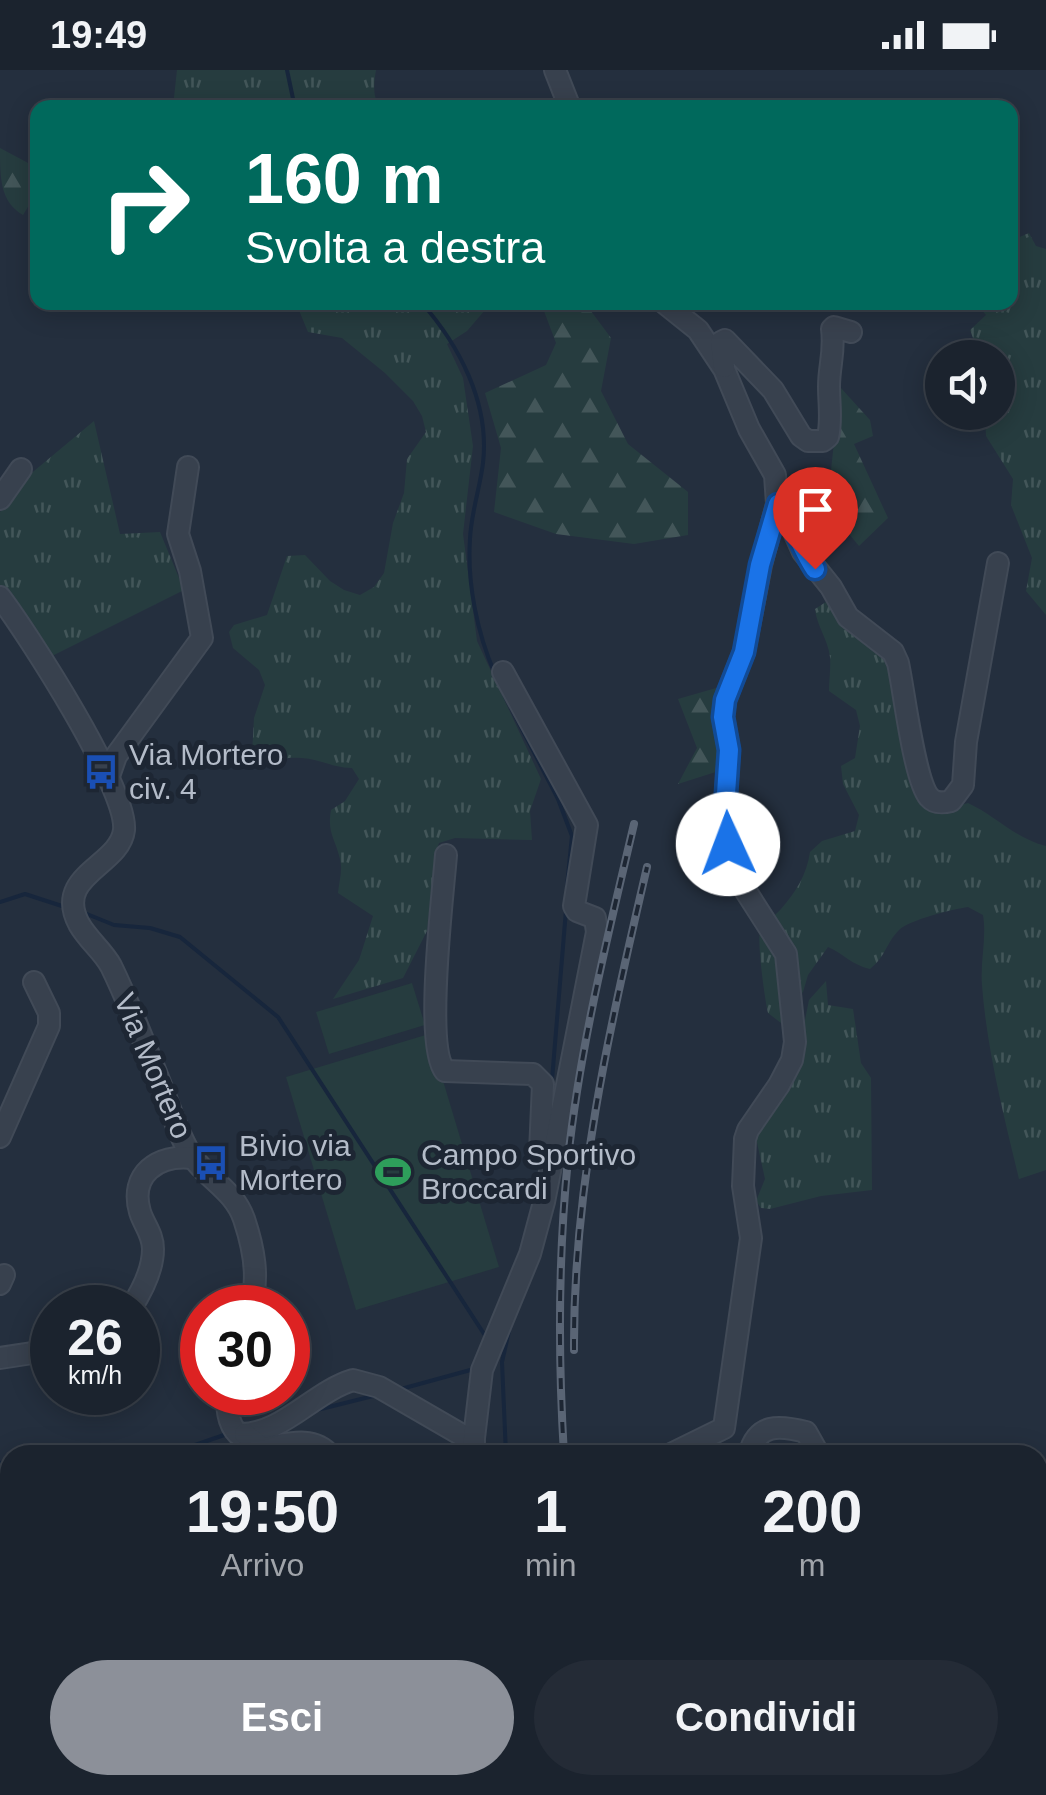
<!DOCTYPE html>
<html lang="it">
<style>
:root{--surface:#1b232e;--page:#242b36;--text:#f1f3f6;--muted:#a0a4aa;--line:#39404a;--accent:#8c9099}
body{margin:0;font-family:Arial,sans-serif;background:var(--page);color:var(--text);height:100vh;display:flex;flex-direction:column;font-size:38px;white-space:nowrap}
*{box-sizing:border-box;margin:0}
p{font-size:32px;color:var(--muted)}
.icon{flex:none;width:55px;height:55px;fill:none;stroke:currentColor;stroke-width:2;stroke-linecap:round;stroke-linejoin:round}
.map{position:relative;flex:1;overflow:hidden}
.details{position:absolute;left:0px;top:1375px;width:1048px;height:350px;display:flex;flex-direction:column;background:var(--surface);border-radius:30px 30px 0 0;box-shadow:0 5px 25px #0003,0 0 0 2px var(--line)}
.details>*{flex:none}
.top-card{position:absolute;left:30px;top:30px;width:988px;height:210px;border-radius:20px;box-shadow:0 5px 25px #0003,0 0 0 2px var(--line);background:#00695c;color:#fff;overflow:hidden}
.fabs{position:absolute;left:925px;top:270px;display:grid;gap:20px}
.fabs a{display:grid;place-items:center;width:90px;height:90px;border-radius:50%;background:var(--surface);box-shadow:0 5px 25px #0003,0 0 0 2px var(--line);font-size:50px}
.speed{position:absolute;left:30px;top:1215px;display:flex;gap:20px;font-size:50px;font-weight:700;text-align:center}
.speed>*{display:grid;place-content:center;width:130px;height:130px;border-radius:50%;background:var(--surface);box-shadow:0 5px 25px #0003,0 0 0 2px var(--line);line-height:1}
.speed small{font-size:25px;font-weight:400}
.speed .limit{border:15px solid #d22;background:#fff;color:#111}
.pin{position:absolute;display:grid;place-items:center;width:85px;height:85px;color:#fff;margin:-102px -42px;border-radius:50% 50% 50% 0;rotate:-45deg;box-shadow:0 0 10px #0007}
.pin .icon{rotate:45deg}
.me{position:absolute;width:110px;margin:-55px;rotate:358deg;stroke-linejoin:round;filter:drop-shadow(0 0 8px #0008)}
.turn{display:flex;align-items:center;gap:35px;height:210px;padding:0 50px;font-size:45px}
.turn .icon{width:130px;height:130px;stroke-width:2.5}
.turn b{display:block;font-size:70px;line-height:85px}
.eta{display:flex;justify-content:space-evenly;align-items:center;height:170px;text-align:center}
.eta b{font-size:60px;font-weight:800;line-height:70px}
.button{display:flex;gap:20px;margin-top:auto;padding:20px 50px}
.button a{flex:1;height:115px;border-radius:60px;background:var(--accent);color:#fff;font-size:40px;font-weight:800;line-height:115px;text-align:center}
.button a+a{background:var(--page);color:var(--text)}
.status{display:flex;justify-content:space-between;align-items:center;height:70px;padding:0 50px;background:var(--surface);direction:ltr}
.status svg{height:28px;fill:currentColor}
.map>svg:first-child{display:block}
.grass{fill:url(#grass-tufts)}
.forest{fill:url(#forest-firs)}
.pitch{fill:#263c3f}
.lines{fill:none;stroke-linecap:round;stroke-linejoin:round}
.stream{stroke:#17263c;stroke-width:4}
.minor-casing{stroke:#414a57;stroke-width:24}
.minor{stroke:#38414e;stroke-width:20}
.rail-casing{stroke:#5a6575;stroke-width:8}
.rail{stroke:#1d2633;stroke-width:4;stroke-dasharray:11;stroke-linecap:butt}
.route-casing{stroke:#114b97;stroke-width:25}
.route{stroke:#1a73e8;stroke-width:18}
.labels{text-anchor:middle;stroke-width:10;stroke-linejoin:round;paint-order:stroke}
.poi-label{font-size:30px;fill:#b4bcc9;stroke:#1d2633;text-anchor:start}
.street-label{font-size:30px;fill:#b4bcc9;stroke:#1d2633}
</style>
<div class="status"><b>19:49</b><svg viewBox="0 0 49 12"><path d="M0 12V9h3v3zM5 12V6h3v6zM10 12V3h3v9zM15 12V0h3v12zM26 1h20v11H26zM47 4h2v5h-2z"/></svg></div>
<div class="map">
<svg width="1046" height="1725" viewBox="0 0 1046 1725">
<defs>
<pattern id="grass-tufts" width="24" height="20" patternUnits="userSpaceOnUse" patternTransform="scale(2.5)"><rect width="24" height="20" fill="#263c3f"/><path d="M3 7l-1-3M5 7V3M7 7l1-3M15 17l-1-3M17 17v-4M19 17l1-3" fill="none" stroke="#435659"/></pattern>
<pattern id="forest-firs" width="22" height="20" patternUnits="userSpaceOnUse" patternTransform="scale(2.5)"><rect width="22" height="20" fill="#263c3f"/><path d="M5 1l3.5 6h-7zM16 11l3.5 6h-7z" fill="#435659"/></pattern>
</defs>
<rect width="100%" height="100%" fill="#242f3e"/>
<!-- grass -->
<g class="grass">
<path d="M 177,0 L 376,0 C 374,12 372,27 380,37 L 173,37 Z"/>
<polygon points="1029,163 1036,176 1046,179 1046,545 1026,521 1032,488 1011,435 1013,409 986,366 985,343 998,342 998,288 980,287 970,260 986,245 976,233 1010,232 1010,171"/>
<path d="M 296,233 L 491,233 L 467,261 L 447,274 L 463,308 L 473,376 L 463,464 L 477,571 L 541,709 L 530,741 L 532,770 L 455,768 L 439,773 L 435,784 L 427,861 L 403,908 L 333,929 L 359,890 L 373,846 L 338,823 C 339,811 343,801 340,789 C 335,768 327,763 331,740 L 345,731 L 359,709 L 352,698 C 334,698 319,689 302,688 C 280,686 275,695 252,684 L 254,648 L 265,615 L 259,600 L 233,578 L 229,562 L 234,555 L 267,545 L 287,486 L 305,485 L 330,511 L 344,520 L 360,525 L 374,517 L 384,503 L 393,453 L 404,423 L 407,389 L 426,362 L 422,346 L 413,331 L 385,303 L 342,268 L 308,262 Z"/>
<polygon points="94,351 120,464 160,462 184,520 48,588 0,521 0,442 18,424 28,406"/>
<path d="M 829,530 L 897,604 L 894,638 L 925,729 L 936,742 L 968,733 C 996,746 1016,769 1046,776 L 1046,1100 L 1019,1109 C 1004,1046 987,981 982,915 C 980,891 987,868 983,845 L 968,837 C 953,839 909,850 899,860 C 886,873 886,886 870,899 C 852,895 844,884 828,877 L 808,905 L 803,922 L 781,953 L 768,943 C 765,932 757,871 760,863 C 763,852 774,847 781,839 C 796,822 807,804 810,782 L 822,771 L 855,761 L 859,745 L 843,714 L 841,696 L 855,688 L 860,656 L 856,640 L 829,621 C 829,610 831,598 830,587 C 828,569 817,557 815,539 Z"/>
<polygon points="826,911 828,935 853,939 861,993 871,1008 872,1120 821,1126 770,1139 761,1138 756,1131 765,1109 756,1068 775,1040 804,972 804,955 809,930"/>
</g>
<!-- forest -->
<g class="forest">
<path d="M 0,78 L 30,94 L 37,103 L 37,122 L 23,145 C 0,132 0,108 0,78 Z"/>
<polygon points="541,233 585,233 611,268 601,321 628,374 688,422 688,465 634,474 556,464 494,442 501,378 485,323 546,295 556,273"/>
<polygon points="840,317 870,350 873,366 854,374 888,448 859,476 827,437"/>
<polygon points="730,614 725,699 678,714 697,678 678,629"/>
</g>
<!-- pitch -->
<g class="pitch">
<polygon points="412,913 425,955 329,984 316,942"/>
<polygon points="429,964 499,1197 356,1240 286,1007"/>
</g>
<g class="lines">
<!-- stream -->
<g class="stream">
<polyline points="287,0 295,38"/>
<path d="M 421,232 C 459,275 490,333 483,393 C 480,418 471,443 470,469 C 467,513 477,563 495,604"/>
<polyline points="505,626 558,729 572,766 567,816"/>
<polyline points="0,832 25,824 68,838"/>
<polyline points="82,842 114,855 150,858 180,867 278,947 486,1267"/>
<polyline points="552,1010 566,840"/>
<polyline points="401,1319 474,1299"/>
<polyline points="313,1341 377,1325"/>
<polyline points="40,1385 52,1385"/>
<polyline points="166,1385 227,1364"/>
<polyline points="506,1385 502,1292 509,1261"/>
<polyline points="0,1393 10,1391"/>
<polyline points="451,1725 453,1715"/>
</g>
<defs>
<g id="minor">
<polyline points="555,0 570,38"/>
<polyline points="663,232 698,260 724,299 749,359 775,405 777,434 761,495 744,582 725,630 723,647 729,680 724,753 731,798 786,884 795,972 792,990 779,1015 748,1060 745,1069 743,1116 751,1168 724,1358 669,1385"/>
<path d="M 724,297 L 721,272 L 725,270 L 773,320 L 801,366 L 808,371 L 823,371 L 828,367 C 832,350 829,334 829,317 C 829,295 835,282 832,259 L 834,257 L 851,262"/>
<polyline points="0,429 21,399"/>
<path d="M 777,434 L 786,444 L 803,482 L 831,517 L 848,547 L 893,582 L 898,593 C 904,620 914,709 929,727 C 935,734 943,733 951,731 L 963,715 L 966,672 L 998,493"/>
<path d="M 0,527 C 28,564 128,719 124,760 C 120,796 53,805 79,854 C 88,870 103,881 111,896 C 131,937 147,980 164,1023 C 172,1043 179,1066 191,1085 C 207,1109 234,1120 244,1149 C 253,1176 261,1210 249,1238"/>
<polyline points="109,706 116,686 202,568 190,501 178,464 188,397"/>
<path d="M 446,785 C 443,825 424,976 445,1001 L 533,1004 L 543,1014 L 540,1082"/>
<polyline points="0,1067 49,956 49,943 34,912"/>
<polyline points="0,1214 4,1205"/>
<path d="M 131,1238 C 142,1221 153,1199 153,1179 C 153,1164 144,1155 140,1142 C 129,1104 158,1084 193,1088"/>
<polyline points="0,1288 52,1280"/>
<path d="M 227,1322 C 227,1337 227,1353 238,1364 C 281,1366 313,1322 353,1310 L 379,1317 L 474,1372"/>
<path d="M 245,1364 L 262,1378 C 287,1374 313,1365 330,1385"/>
<polyline points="472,1385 482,1300 530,1184 544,1132 597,862 595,848 577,841 574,836 587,755 503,602"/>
<path d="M 749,1385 C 757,1353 779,1355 806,1362 L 819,1385"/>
<polyline points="1038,1505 1046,1502"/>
<polyline points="1038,1551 1041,1607 1038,1623"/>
<polyline points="299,1715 302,1725"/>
<polyline points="532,1715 532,1725"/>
<polyline points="653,1723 661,1715"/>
<polyline points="427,1725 428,1715"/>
<polyline points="733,1725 736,1715"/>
</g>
</defs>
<!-- minor casing -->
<use href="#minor" class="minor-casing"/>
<!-- minor -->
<use href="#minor" class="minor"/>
<defs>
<g id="rail">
<path d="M 574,1280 C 573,1114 610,957 647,797"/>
<path d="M 564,1385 C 558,1286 558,1188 568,1089 C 580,976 608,865 634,754"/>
<polyline points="627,1715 630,1725"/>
</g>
</defs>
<!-- rail casing -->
<use href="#rail" class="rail-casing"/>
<!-- rail -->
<use href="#rail" class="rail"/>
</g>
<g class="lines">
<defs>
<path id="route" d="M 728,774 L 724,753 L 729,680 L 723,647 L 725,630 L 744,582 L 760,495 L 778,434 C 792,448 801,479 815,499"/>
</defs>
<!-- route casing -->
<use href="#route" class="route-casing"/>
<!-- route -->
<use href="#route" class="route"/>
</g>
<!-- icons -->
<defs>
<symbol id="bus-bare" viewBox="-9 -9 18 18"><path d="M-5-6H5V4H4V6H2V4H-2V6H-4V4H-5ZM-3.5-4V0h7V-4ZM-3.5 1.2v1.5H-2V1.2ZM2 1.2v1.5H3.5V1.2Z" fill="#1a4fb4" stroke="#1d2633" stroke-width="2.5" paint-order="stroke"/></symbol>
<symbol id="stadium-bare" viewBox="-9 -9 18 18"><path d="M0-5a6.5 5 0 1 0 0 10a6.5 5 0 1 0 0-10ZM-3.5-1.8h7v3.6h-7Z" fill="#2e9e5b" stroke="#1d2633" stroke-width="2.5" paint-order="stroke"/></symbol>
</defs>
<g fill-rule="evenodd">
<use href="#bus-bare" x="76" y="677" width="50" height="50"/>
<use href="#bus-bare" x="186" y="1068" width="50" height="50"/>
<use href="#stadium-bare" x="368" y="1077" width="50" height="50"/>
</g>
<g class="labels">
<!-- poi labels -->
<g class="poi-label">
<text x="129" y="695">Via Mortero<tspan x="129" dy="34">civ. 4</tspan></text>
<text x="239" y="1086">Bivio via<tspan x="239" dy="34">Mortero</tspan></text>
<text x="421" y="1095">Campo Sportivo<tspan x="421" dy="34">Broccardi</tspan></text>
</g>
<!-- street labels -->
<g class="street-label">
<text transform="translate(153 996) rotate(67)" y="10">Via Mortero</text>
</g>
</g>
</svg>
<div class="fabs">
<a><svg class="icon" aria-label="sound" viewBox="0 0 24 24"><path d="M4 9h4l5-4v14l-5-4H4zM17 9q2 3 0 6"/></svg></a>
</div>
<div class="speed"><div>26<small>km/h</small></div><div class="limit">30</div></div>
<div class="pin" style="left:815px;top:499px;background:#d93025"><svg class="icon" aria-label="arrive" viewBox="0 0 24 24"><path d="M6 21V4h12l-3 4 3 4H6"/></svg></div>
<svg class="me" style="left:728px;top:774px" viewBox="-20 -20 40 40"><circle r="19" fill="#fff"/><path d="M0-13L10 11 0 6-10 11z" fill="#1a73e8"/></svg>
<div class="top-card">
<div class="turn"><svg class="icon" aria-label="right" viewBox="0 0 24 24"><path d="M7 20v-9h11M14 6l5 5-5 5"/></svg><div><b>160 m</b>Svolta a destra</div></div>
</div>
<section class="details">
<div class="eta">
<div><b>19:50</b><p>Arrivo</p></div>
<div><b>1</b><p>min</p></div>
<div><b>200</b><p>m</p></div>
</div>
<div class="button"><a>Esci</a><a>Condividi</a></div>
</section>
</div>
